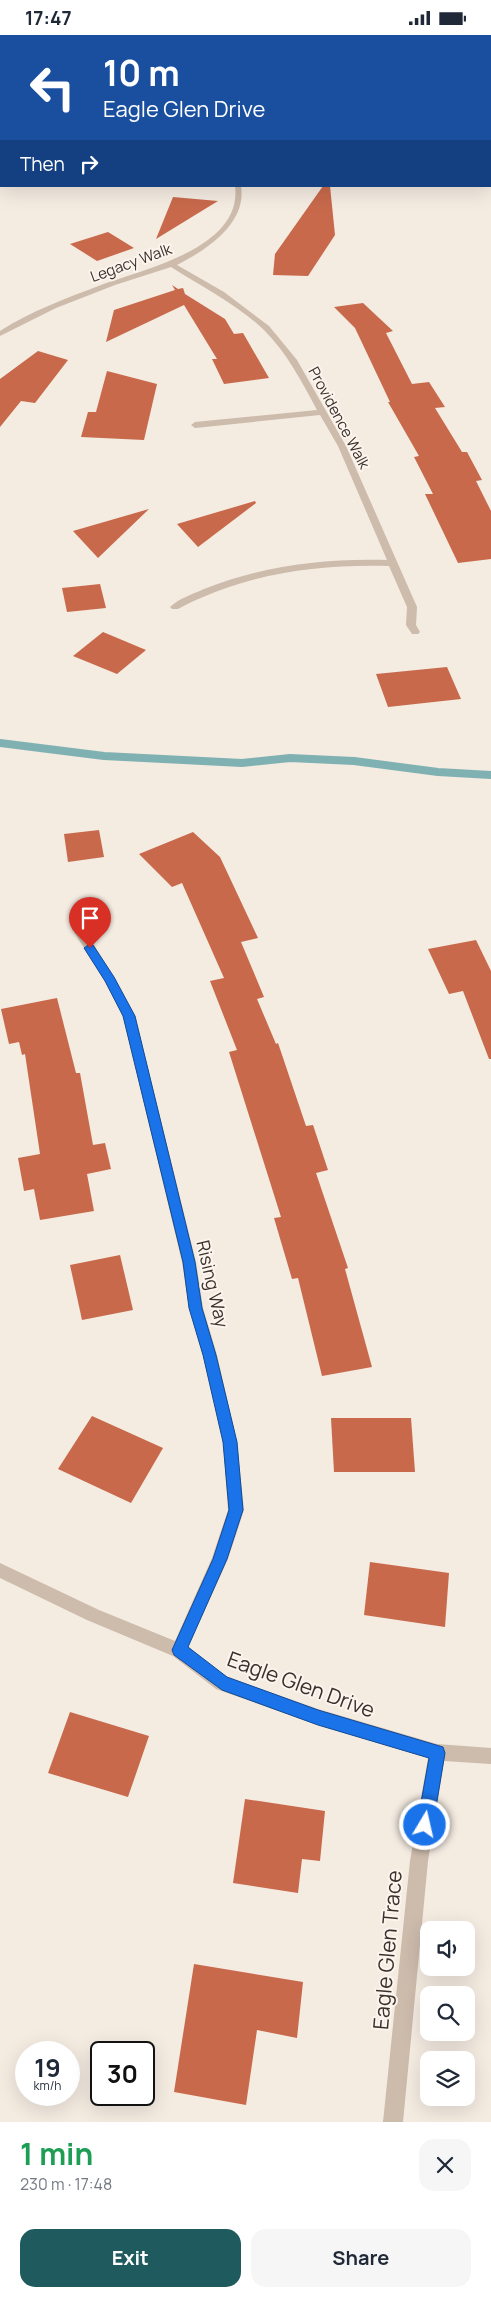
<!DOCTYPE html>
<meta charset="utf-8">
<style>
:root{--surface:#fff;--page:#f6f6f7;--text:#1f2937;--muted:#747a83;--accent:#1f5a5e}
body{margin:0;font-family:Manrope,sans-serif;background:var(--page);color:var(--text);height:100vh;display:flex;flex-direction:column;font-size:19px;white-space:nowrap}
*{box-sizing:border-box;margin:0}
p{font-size:16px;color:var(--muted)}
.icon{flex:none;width:28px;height:28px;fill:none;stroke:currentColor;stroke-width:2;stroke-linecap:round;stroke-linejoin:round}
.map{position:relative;height:2087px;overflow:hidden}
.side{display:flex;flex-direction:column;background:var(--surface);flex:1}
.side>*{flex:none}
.banner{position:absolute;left:0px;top:0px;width:491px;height:152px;box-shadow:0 5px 20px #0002;background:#1a4fa0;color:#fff;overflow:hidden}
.controls{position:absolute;left:420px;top:1886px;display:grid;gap:10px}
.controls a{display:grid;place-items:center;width:55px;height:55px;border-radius:10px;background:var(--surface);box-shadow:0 5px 20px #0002;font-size:25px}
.speed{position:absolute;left:15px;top:2006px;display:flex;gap:10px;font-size:25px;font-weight:700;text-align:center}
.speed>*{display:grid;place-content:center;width:65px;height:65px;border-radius:50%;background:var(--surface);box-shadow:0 5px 20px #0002;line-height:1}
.speed small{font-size:12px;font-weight:400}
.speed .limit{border:2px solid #111;border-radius:8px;background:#fff;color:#111}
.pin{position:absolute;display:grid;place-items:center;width:42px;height:42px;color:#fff;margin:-51px -21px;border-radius:50% 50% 50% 0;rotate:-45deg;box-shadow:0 0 5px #0007}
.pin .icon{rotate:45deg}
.me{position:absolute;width:55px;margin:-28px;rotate:9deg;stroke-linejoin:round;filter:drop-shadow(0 0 4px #0008)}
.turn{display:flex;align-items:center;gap:18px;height:105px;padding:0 20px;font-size:22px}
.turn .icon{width:65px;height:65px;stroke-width:2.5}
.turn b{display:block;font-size:35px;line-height:42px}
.then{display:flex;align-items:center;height:48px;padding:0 20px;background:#0003;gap:10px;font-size:19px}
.round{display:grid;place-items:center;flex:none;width:52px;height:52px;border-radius:15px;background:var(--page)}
.headline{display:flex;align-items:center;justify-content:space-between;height:85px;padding:0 20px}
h1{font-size:30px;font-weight:700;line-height:38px;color:#1e9e55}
.button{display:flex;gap:10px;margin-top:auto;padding:10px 20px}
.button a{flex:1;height:58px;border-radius:15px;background:var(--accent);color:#fff;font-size:20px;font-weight:700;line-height:58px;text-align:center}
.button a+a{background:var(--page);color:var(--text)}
.status{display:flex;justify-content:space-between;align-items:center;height:35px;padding:0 25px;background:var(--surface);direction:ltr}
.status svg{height:14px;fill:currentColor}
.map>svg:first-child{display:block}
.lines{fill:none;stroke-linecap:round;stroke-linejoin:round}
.stream{stroke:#7fb0b2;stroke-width:8}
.building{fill:#c8694b}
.minor{fill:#cdbbac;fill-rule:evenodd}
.route{fill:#1a73e8;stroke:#114b97}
.labels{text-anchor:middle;stroke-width:4;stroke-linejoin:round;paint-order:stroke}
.far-street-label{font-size:15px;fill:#3b302b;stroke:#fbf5ee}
.street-label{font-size:18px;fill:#3b302b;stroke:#fbf5ee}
.near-street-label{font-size:21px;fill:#3b302b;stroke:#fbf5ee}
</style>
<div class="status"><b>17:47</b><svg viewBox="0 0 49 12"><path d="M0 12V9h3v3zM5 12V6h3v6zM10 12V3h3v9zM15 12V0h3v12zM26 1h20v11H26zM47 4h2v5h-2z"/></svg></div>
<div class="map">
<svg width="491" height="2087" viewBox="0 0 491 2087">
<rect width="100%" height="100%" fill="#f4ebe1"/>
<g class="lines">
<!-- stream -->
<polyline class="stream" points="0,708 104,721 242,728 290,723 354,726 438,737 491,740"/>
</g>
<!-- building -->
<g class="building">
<polygon points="323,151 330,151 335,200 308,241 273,240 275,219"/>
<polygon points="173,162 218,166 156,204"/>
<polygon points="108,197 134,213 97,226 70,209"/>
<polygon points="172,250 178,254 183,253 185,259 225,284 234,299 243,298 269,343 224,349 212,324 217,324 184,270 106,307 114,275 175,255"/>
<polygon points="363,268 393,296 386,298 412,349 429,347 445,372 435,373 462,417 467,417 482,445 476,446 491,476 491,524 458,528 425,459 433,459 414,422 419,421 388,367 390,367 355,293 334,272"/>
<polygon points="38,316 68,325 35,368 21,366 0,392 0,344"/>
<polygon points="107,336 157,349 144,405 81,402 88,377 96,377"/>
<polygon points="255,466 256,468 198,512 177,489"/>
<polygon points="149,474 98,523 73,496"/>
<polygon points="100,549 106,573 67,577 62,553"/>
<polygon points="103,597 146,615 117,639 73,621"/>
<polygon points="447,632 461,664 388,672 376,639"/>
<polygon points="99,795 104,822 68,827 64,799"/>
<polygon points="193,797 220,822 258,903 241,907 264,962 257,964 276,1009 278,1008 306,1091 313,1090 328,1135 316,1138 348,1233 345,1234 372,1332 322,1341 298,1243 292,1244 274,1183 281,1182 229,1017 237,1015 210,946 224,943 182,848 172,852 139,819"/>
<polygon points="476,905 491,936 491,1024 489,1024 463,956 449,959 428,914"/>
<polygon points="57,963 76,1038 80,1038 93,1110 105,1108 111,1134 87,1139 94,1176 40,1185 34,1154 24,1156 18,1123 40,1119 25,1019 22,1020 19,1007 9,1009 1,974"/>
<polygon points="120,1220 133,1275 82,1285 70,1230"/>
<polygon points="92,1381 163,1413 131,1468 58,1434"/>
<polygon points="331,1383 411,1383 415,1437 334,1437"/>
<polygon points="370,1527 449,1538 445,1592 364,1580"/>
<polygon points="70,1677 149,1701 128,1762 48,1738"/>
<polygon points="245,1764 325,1776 320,1826 302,1824 298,1858 233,1848"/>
<polygon points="194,1929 303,1947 297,2003 257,1995 246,2070 174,2057"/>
</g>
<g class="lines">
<!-- minor -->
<g class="minor">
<polygon points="466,0 478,0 479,1 467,1"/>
<rect x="490" y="1" width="1" height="4"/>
<rect x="0" y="50" width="1" height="4"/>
<path d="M 235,151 L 241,151 C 247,189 206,215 177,230 L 224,257 L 269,291 L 297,325 L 346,411 L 417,572 L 416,590 L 420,597 L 418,599 L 412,599 L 406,590 L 407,572 L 389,531 C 315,529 244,539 178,574 L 172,574 L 170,572 C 178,564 193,559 204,554 C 262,531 324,523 387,525 L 338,411 L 320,380 L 195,393 L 191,390 L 195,387 L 317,375 C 302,347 287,318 264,295 C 238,270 201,251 171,232 L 115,250 L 56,273 L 0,301 L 0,296 C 31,276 67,263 101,250 C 144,234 243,213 235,151 Z"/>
<polygon points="80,893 84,894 114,942 135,981 196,1227 203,1273 217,1320 237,1407 244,1475 228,1524 188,1612 227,1642 318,1674 437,1709 491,1713 491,1729 444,1726 428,1826 403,2087 383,2087 410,1826 428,1723 318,1690 216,1654 173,1621 87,1585 0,1543 0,1528 99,1575 175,1606 212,1523 228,1475 223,1407 203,1320 189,1273 182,1227 123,981 105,946 74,897"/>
</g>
</g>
<!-- route -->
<polygon class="route" points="90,909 93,910 114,942 135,981 195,1227 202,1273 216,1320 237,1407 243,1475 227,1524 188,1612 227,1642 318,1675 443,1712 445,1718 433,1790 431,1795 425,1797 420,1795 417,1790 429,1723 318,1690 222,1655 174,1620 172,1615 213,1524 229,1475 223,1407 203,1320 189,1273 183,1227 123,981 105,946 84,913"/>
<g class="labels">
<!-- far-street labels -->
<g class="far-street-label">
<text transform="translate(131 228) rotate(-20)" y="5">Legacy Walk</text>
<text transform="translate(339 383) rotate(62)" y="5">Providence Walk</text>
</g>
<!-- street labels -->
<g class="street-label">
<text transform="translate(212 1249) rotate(77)" y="6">Rising Way</text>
</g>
<!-- near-street labels -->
<g class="near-street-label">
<text transform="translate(301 1650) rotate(20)" y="7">Eagle Glen Drive</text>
<text transform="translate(388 1915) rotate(-85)" y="7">Eagle Glen Trace</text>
</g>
</g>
</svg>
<div class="controls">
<a><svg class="icon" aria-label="sound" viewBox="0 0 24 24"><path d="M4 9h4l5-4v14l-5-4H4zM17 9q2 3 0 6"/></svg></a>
<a><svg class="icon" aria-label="search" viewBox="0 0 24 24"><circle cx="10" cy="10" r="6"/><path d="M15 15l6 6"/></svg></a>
<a><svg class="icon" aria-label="layers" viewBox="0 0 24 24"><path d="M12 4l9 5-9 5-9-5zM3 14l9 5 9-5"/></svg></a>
</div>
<div class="speed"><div>19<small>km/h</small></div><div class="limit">30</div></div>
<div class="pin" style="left:90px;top:913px;background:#d93025"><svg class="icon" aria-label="arrive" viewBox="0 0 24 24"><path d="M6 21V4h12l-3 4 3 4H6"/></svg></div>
<svg class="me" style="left:425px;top:1790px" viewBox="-20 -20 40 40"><circle r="17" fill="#1a73e8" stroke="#fff" stroke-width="3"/><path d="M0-11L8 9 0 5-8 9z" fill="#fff"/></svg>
<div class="banner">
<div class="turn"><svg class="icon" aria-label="left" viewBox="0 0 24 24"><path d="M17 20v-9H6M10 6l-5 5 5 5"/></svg><div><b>10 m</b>Eagle Glen Drive</div></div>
<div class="then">Then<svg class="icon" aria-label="right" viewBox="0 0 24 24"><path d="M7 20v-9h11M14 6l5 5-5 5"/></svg></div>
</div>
</div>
<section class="side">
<div class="headline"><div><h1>1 min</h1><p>230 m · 17:48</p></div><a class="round"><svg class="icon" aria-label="close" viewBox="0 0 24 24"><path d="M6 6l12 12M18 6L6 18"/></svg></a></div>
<div class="button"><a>Exit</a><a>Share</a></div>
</section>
